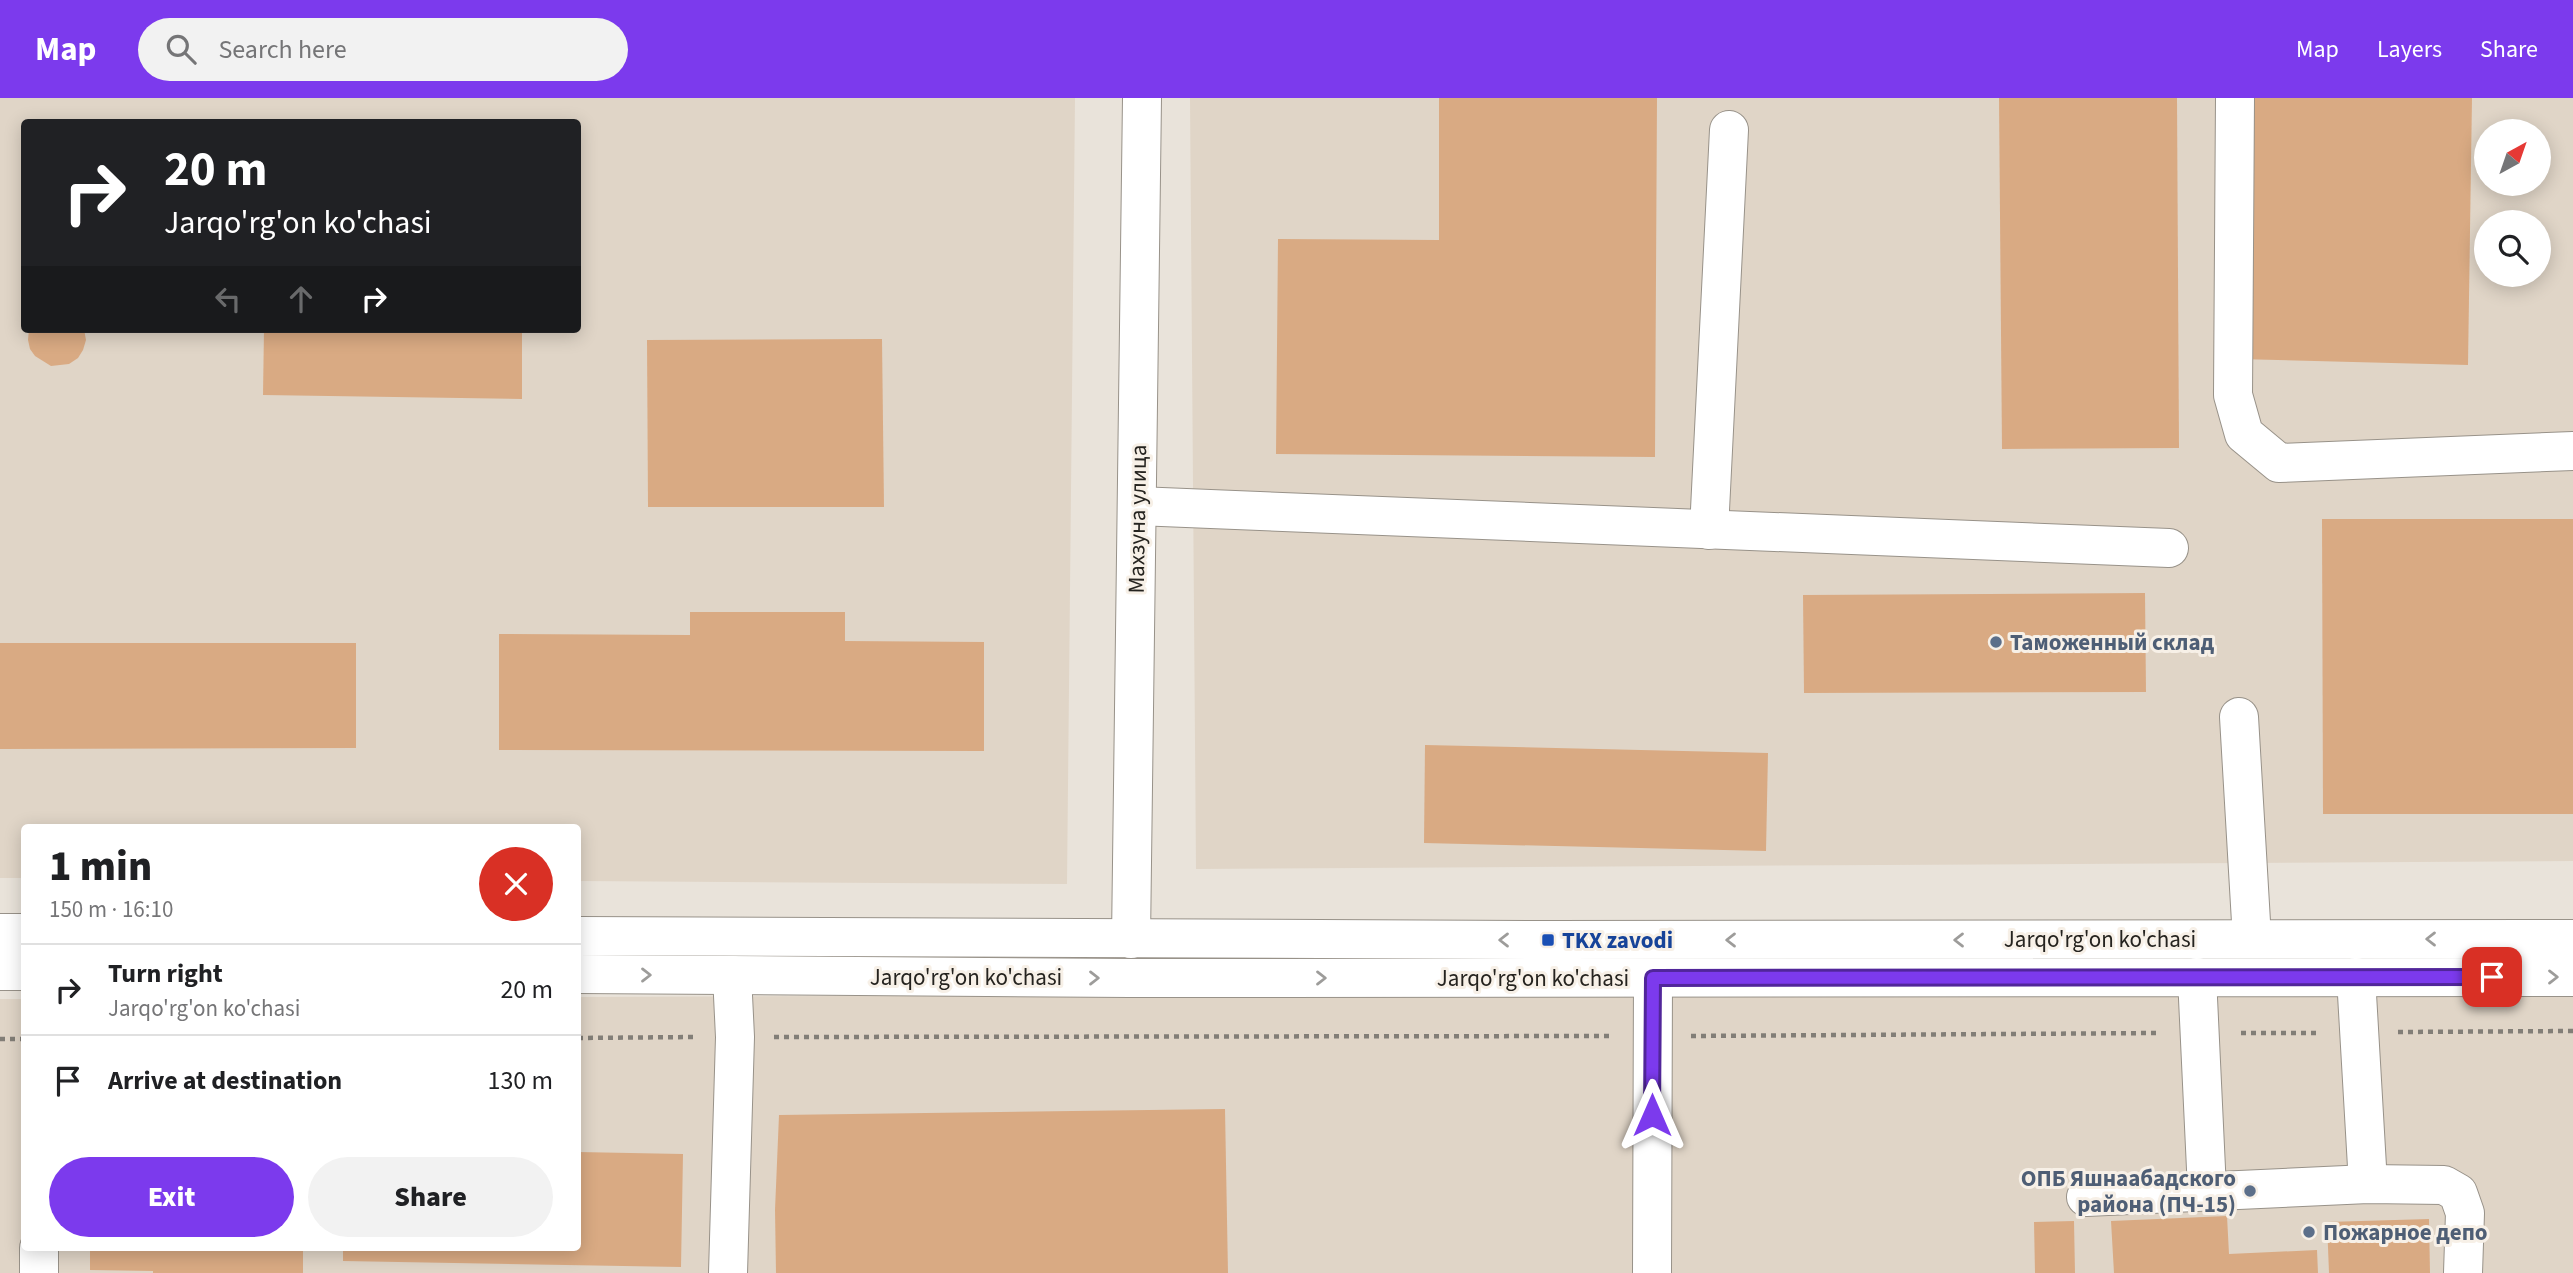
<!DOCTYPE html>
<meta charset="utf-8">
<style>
:root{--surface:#fff;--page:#f2f2f2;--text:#202124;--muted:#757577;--line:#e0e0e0;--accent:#7c3aed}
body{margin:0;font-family:"Source Sans 3",sans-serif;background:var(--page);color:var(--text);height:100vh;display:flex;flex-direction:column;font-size:26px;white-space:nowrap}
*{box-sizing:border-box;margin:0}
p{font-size:23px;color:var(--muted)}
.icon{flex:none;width:38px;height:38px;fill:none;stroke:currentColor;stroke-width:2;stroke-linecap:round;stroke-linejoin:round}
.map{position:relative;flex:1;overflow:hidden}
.side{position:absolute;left:21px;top:726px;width:560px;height:427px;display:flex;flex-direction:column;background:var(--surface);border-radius:7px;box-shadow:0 4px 18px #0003}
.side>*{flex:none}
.guide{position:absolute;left:21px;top:21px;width:560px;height:214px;border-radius:7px;box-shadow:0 4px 18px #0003;background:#202124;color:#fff;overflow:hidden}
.needle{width:46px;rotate:40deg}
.controls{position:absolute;left:2474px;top:21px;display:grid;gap:14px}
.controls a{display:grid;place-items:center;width:77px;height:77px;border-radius:50%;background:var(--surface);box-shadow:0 4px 18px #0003;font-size:35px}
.pin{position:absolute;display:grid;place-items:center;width:60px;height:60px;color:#fff;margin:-30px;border-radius:14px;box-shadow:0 4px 10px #0006}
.me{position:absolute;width:77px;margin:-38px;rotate:0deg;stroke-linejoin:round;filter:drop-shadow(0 0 5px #0008)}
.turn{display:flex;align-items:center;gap:24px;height:147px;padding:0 28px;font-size:32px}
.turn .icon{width:91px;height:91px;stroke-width:2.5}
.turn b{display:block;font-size:49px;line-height:60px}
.lanes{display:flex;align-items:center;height:66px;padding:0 28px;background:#0003;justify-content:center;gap:35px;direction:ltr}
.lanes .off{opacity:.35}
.round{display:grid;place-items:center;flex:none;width:74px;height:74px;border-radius:37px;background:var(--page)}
.headline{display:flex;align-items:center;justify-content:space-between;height:119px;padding:0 28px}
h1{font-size:42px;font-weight:800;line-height:52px}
.action{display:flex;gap:14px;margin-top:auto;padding:14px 28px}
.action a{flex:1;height:80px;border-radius:42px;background:var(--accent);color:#fff;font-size:28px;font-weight:800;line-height:80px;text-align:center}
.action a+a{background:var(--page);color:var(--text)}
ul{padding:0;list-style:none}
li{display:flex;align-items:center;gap:21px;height:91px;padding:0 28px;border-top:2px solid var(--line)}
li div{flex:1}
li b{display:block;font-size:26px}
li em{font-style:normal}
header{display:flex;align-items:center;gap:42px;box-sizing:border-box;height:98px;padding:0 35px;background:var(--accent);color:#fff}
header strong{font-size:33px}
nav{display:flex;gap:38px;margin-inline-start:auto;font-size:24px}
.search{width:490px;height:63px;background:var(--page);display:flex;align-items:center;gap:18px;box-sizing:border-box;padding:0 24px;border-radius:38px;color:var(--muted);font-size:26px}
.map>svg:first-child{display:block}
.built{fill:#e0d5c7;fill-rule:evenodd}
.building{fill:#d9aa83}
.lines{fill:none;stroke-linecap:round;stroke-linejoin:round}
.minor-casing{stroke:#989289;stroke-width:40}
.major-casing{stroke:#989289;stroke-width:40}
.path{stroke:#827e77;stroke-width:4.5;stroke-dasharray:5 5;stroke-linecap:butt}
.minor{stroke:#fff;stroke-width:38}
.major{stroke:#fff;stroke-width:38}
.oneway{stroke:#9d9c9a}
.route-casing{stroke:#51269a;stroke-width:18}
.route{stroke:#7c3aed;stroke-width:12}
.service-dot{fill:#5c6f8a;stroke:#f7f0e7;stroke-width:2.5}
.transit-dot{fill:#1a4fb4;stroke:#f7f0e7;stroke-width:2.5}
.labels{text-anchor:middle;stroke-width:6;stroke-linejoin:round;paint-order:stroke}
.street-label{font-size:23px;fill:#25231f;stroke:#f7f0e7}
.service-label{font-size:23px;font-weight:bold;fill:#4e5e75;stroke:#f7f0e7;text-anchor:start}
.transit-label{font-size:23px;font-weight:bold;fill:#164399;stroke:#f7f0e7;text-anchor:start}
</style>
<header>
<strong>Map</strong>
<div class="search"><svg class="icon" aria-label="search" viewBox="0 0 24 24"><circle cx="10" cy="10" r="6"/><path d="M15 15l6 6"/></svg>Search here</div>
<nav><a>Map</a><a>Layers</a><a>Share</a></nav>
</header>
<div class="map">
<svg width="2573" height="1175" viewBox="0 0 2573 1175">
<rect width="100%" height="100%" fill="#e9e3da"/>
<!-- built -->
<g class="built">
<path d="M 0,0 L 1075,0 L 1067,786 L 578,783 L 578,730 L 24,730 L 24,780 L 0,780 ZM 24,24 L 578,24 L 578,231 L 24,231 Z"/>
<path d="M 1190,0 L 2573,0 L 2573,763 L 1196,771 ZM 2487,33 L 2539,33 L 2539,86 L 2487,86 ZM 2487,124 L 2539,124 L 2539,177 L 2487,177 Z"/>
<polygon points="2573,892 2573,1175 0,1175 0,901 24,901 24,1150 578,1150 578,899"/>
</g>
<!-- building -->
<g class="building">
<polygon points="1439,0 1657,0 1655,359 1276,356 1278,141 1439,142"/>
<polygon points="1999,0 2177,0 2179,350 2002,351"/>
<polygon points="2242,0 2472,0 2468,267 2237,261"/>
<polygon points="29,231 84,231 86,242 83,252 78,260 69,266 51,268 35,258 30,251 28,242"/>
<polygon points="264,231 522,231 522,301 263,297"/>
<polygon points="882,241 884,409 648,409 647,242"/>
<polygon points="2322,421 2573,421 2573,716 2323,716"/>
<polygon points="2145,495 2146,594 1804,595 1803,497"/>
<polygon points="690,514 845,514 845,543 984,544 984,653 499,652 499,536 690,537"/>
<polygon points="0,545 356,545 356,650 0,651"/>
<polygon points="1425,647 1768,655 1766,753 1424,745"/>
<polygon points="1225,1011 1228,1175 776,1175 775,1112 779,1017"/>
<polygon points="578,1054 683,1056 681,1169 343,1163 343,1150 578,1150"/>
<polygon points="2227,1118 2229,1156 2317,1152 2318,1175 2114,1175 2111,1123"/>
<polygon points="2429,1121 2430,1175 2329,1175 2327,1124"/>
<polygon points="2074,1123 2075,1175 2035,1175 2034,1124"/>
<polygon points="90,1150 303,1150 303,1175 153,1175 153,1173 90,1172"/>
</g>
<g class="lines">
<defs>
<g id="minor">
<polyline points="2235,0 2233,297 2244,336 2279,365 2573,353"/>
<polyline points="1137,408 2169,450"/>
<polyline points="1709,432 1729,32"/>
<polyline points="2239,619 2252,841"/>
<polyline points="1131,841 1142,0"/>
<polyline points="2197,879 2207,1092"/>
<polyline points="2356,879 2368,1086"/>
<polyline points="2086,1099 2368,1086 2444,1087 2458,1095 2465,1115 2463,1175"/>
<polyline points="39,1150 39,1175"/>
<polyline points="728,1175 735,939 732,877"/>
<polyline points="1652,1175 1653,880"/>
</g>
<g id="major">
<polyline points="0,835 24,835"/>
<polyline points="578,838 1548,842 2573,841"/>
<polyline points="0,873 24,873"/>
<polyline points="578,876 1131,880 2573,879"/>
</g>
</defs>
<!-- minor casing -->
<use href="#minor" class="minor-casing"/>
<!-- major casing -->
<use href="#major" class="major-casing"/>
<!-- path -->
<g class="path">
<polyline points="2398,934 2573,933"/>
<polyline points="2241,935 2320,935"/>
<polyline points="1691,938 2159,935"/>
<polyline points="774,939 1613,938"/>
<polyline points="578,940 696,939"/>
<polyline points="0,941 24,941"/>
</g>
<!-- minor -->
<use href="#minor" class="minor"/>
<!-- major -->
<use href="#major" class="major"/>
</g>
<!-- one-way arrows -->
<defs><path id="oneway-chevron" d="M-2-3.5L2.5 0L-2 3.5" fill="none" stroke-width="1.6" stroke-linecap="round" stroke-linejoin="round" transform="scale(1.75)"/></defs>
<g class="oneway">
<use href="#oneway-chevron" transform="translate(2431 841) rotate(180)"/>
<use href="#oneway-chevron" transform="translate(1504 842) rotate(-180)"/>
<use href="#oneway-chevron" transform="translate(1731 842) rotate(180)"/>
<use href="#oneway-chevron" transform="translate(1959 842) rotate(180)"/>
<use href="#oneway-chevron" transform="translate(646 877)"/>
<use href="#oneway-chevron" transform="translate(2553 879)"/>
<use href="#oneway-chevron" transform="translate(1094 880)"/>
<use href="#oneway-chevron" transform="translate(1321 880)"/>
</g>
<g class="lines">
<defs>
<polyline id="route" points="1652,1017 1653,880 2492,879"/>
</defs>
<!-- route casing -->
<use href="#route" class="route-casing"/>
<!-- route -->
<use href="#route" class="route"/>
</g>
<!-- markers -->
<g class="service-dot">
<circle cx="1996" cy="544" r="7"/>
<circle cx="2250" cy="1093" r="7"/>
<circle cx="2309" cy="1134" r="7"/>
</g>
<rect class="transit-dot" x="1541" y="835" width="14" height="14" rx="3.5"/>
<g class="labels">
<!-- street labels -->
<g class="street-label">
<text transform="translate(1137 421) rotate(-89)" y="8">Махзуна улица</text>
<text x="2100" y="849">Jarqo'rg'on ko'chasi</text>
<text x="966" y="887">Jarqo'rg'on ko'chasi</text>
<text x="1533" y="888">Jarqo'rg'on ko'chasi</text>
</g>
<!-- service labels -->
<g class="service-label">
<text x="2010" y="552">Таможенный склад</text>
<text x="2236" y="1088" text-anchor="end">ОПБ Яшнаабадского<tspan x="2236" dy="26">района (ПЧ-15)</tspan></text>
<text x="2323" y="1142">Пожарное депо</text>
</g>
<!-- transit labels -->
<g class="transit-label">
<text x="1562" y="850">TKX zavodi</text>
</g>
</g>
</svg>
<div class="controls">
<a><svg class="needle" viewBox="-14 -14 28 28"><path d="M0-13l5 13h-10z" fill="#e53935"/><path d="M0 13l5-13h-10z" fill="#757577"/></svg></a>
<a><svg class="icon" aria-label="search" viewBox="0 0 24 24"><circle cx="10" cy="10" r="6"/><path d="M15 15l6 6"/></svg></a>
</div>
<div class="pin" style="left:2492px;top:879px;background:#d93025"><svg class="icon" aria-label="arrive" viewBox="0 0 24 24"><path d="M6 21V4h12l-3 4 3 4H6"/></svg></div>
<svg class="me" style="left:1652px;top:1017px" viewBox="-20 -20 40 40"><path d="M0-17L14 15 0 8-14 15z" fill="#7c3aed" stroke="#fff" stroke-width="4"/></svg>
<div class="guide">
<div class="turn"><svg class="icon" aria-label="right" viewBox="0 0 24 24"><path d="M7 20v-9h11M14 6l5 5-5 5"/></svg><div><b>20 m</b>Jarqo'rg'on ko'chasi</div></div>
<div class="lanes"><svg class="icon off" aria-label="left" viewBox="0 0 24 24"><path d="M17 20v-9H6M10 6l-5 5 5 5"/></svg><svg class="icon off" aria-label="ahead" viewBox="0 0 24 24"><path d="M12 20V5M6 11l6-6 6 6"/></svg><svg class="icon" aria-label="right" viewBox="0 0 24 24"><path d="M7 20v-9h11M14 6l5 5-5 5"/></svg></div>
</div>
<section class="side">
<div class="headline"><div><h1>1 min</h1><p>150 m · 16:10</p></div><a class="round" style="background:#d93025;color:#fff"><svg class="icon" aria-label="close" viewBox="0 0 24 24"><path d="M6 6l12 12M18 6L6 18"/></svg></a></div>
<ul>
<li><svg class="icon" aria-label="right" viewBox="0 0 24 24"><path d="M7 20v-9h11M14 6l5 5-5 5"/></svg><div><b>Turn right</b><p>Jarqo'rg'on ko'chasi</p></div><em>20 m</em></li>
<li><svg class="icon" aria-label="arrive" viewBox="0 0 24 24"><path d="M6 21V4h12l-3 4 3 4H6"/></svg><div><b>Arrive at destination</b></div><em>130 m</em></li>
</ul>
<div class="action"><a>Exit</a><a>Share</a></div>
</section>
</div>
